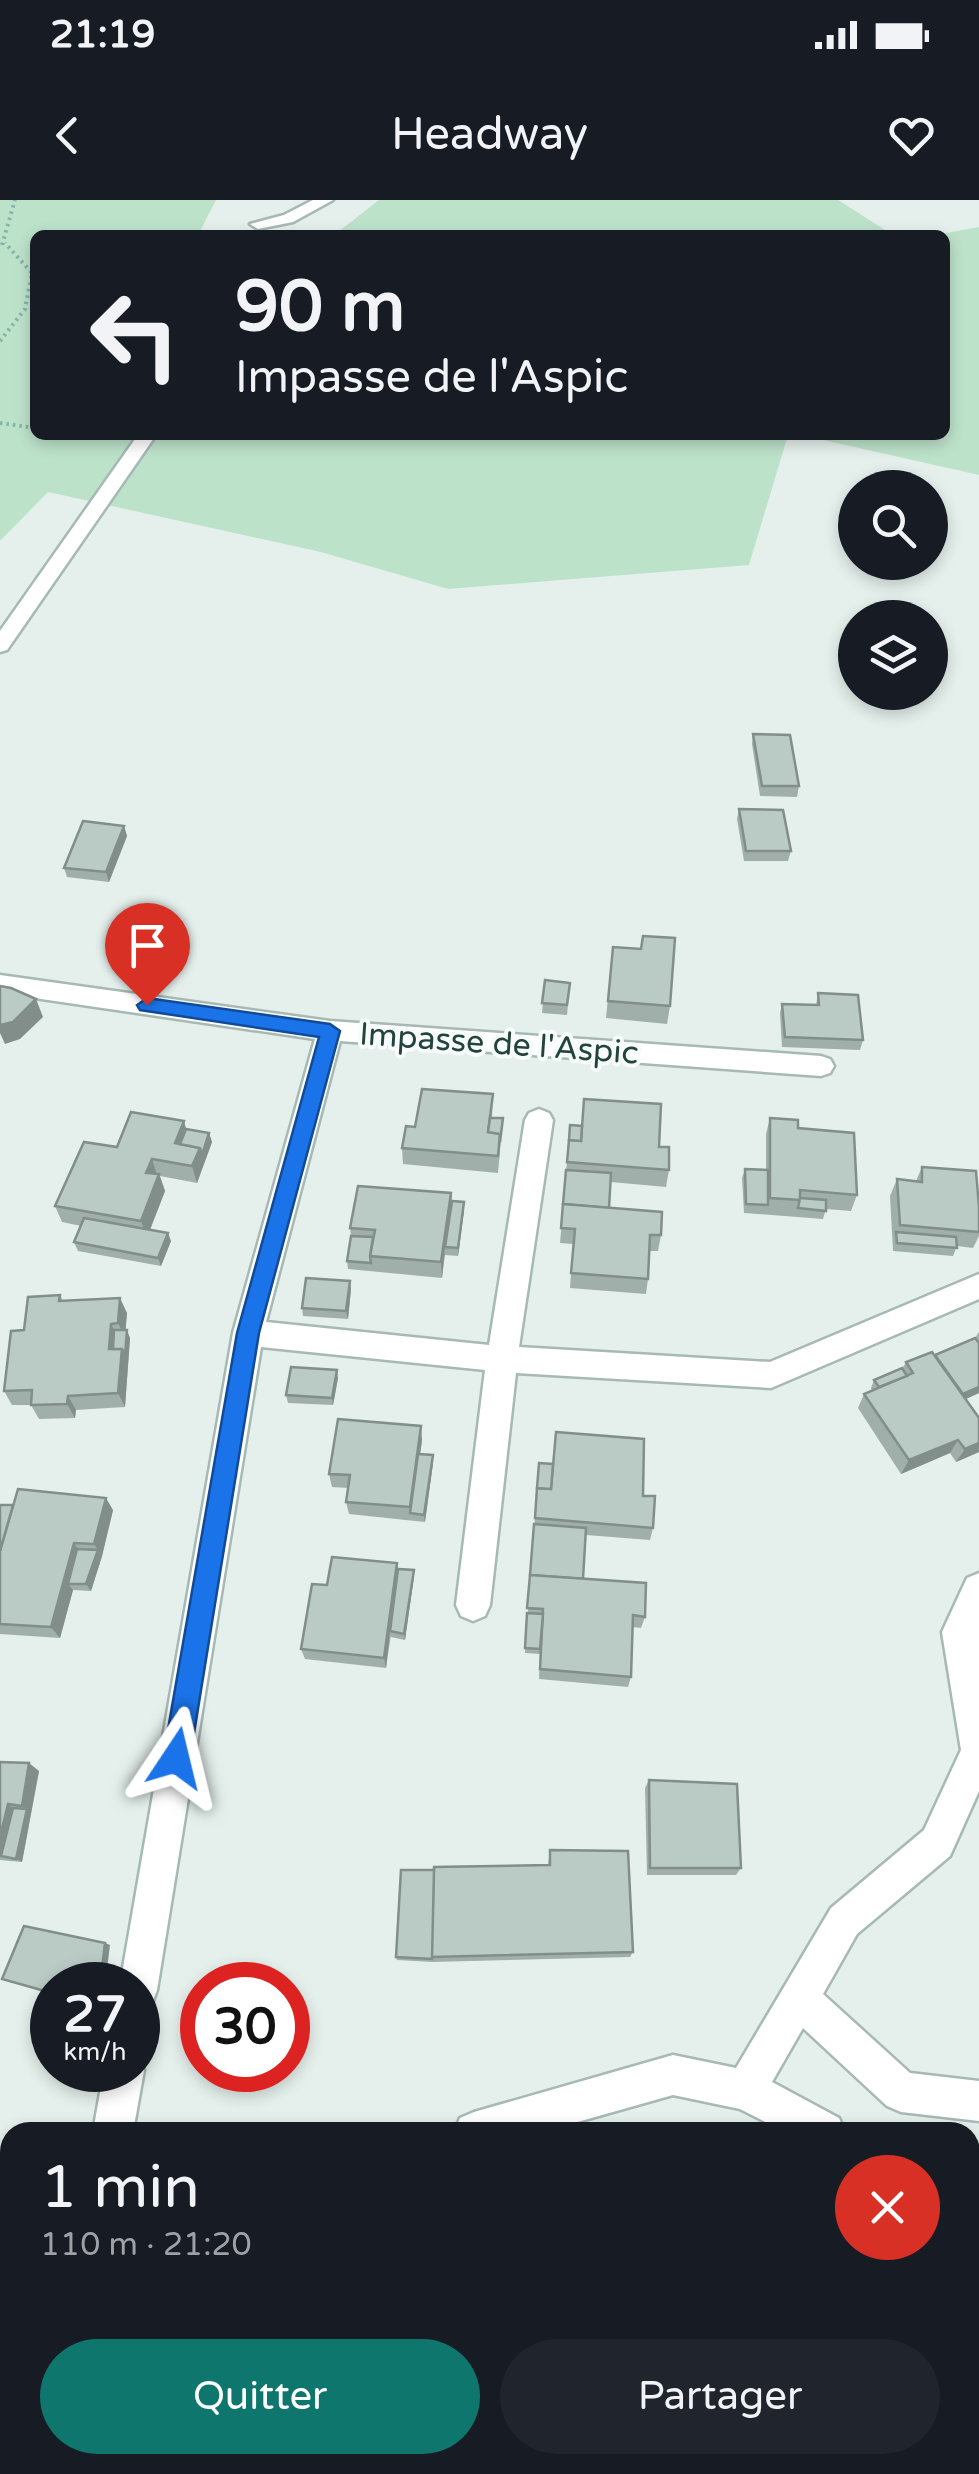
<!DOCTYPE html>
<html lang="fr">
<meta charset="utf-8">
<style>
:root{--surface:#171b24;--page:#20242c;--text:#f1f3f6;--muted:#9ea1a6;--accent:#0f766e}
body{margin:0;font-family:"Varela Round",sans-serif;background:var(--page);color:var(--text);height:100vh;display:flex;flex-direction:column;font-size:38px;white-space:nowrap}
*{box-sizing:border-box;margin:0}
p{font-size:32px;color:var(--muted)}
.icon{flex:none;width:55px;height:55px;fill:none;stroke:currentColor;stroke-width:2;stroke-linecap:round;stroke-linejoin:round}
.map{position:relative;flex:1;overflow:hidden}
.sheet{position:absolute;left:0px;top:1922px;width:980px;height:352px;display:flex;flex-direction:column;background:var(--surface);border-radius:30px 30px 0 0;box-shadow:0 5px 15px #0003}
.sheet>*{flex:none}
.hud{position:absolute;left:30px;top:30px;width:920px;height:210px;border-radius:15px;box-shadow:0 5px 15px #0003;background:#171b24;color:var(--text);overflow:hidden}
.fabs{position:absolute;left:838px;top:270px;display:grid;gap:20px}
.fabs a{display:grid;place-items:center;width:110px;height:110px;border-radius:50%;background:var(--surface);box-shadow:0 5px 15px #0003;font-size:50px}
.speed{position:absolute;left:30px;top:1762px;display:flex;gap:20px;font-size:50px;font-weight:700;text-align:center}
.speed>*{display:grid;place-content:center;width:130px;height:130px;border-radius:50%;background:var(--surface);box-shadow:0 5px 15px #0003;line-height:1}
.speed small{font-size:25px;font-weight:400}
.speed .limit{border:15px solid #d22;background:#fff;color:#111}
.pin{position:absolute;display:grid;place-items:center;width:85px;height:85px;color:#fff;margin:-102px -42px;border-radius:50% 50% 50% 0;rotate:-45deg;box-shadow:0 0 10px #0007}
.pin .icon{rotate:45deg}
.me{position:absolute;width:110px;margin:-55px;rotate:10deg;stroke-linejoin:round;filter:drop-shadow(0 0 8px #0008)}
.turn{display:flex;align-items:center;gap:35px;height:210px;padding:0 40px;font-size:45px}
.turn .icon{width:130px;height:130px;stroke-width:2.5}
.turn b{display:block;font-size:70px;line-height:85px}
.round{display:grid;place-items:center;flex:none;width:105px;height:105px;border-radius:52px;background:var(--page)}
.head{display:flex;align-items:center;justify-content:space-between;height:170px;padding:0 40px}
h1{font-size:60px;font-weight:600;line-height:75px}
.cta{display:flex;gap:20px;margin-top:auto;padding:20px 40px}
.cta a{flex:1;height:115px;border-radius:60px;background:var(--accent);color:#fff;font-size:40px;font-weight:600;line-height:115px;text-align:center}
.cta a+a{background:var(--page);color:var(--text)}
.status{display:flex;justify-content:space-between;align-items:center;height:70px;padding:0 50px;background:var(--surface);direction:ltr}
.status svg{height:28px;fill:currentColor}
header{display:flex;justify-content:space-between;align-items:center;height:130px;padding:0 40px;background:var(--surface);font-size:45px;font-weight:600}
.map>svg:first-child{display:block}
.green{fill:#bde2ca}
.lines{fill:none;stroke-linecap:round;stroke-linejoin:round}
.minor-casing{stroke:#a7b9b4;stroke-width:5}
.path{stroke:#83b6aa;stroke-width:4;stroke-dasharray:2.5 4;stroke-linecap:butt}
.minor{fill:#fff;fill-rule:evenodd}
.wall{fill:#a0afa9}
.shaded-wall{fill:#828e8a}
.building{fill:#bacbc5;stroke:#828e8a;stroke-width:2.5}
.route{fill:#1a73e8;stroke:#114b97;stroke-width:2.5}
.labels{text-anchor:middle;stroke-width:8;stroke-linejoin:round;paint-order:stroke}
.street-label{font-size:32px;fill:#22443d;stroke:#f7fbf9}
</style>
<div class="status"><b>21:19</b><svg viewBox="0 0 49 12"><path d="M0 12V9h3v3zM5 12V6h3v6zM10 12V3h3v9zM15 12V0h3v12zM26 1h20v11H26zM47 4h2v5h-2z"/></svg></div>
<header><svg class="icon" aria-label="back" viewBox="0 0 24 24"><path d="M15 5l-7 7 7 7"/></svg>Headway<svg class="icon" aria-label="heart" viewBox="0 0 24 24"><path d="M12 20l-8-8c-3-5 5-10 8-4 3-6 11-1 8 4z"/></svg></header>
<div class="map">
<svg width="979" height="2274" viewBox="0 0 979 2274">
<rect width="100%" height="100%" fill="#e5f0ec"/>
<!-- green -->
<g class="green">
<polygon points="0,0 216,0 198,35 35,35 35,235 788,235 749,365 448,389 321,352 48,292 0,341"/>
<polygon points="379,0 838,0 893,35 334,35"/>
<polygon points="979,27 979,275 801,235 945,235 945,35 935,35"/>
</g>
<g class="lines">
<defs>
<g id="minor">
<polygon points="313,0 333,0 293,22 258,29 250,24 284,15"/>
<polygon points="138,235 156,235 7,450 0,452 0,431"/>
<polygon points="0,775 330,821 821,856 830,859 834,866 830,873 821,876 340,841 266,1122 489,1145 525,920 529,913 539,909 549,913 553,920 519,1147 770,1162 979,1074 979,1099 771,1188 516,1173 490,1405 485,1416 473,1421 461,1416 456,1405 485,1170 261,1147 157,1790 152,1804 138,1809 138,1785 120,1785 233,1133 315,839 0,793"/>
<polygon points="979,1373 979,1591 950,1656 857,1734 823,1794 910,1873 979,1881 979,1921 901,1912 887,1906 803,1828 772,1882 839,1918 845,1932 785,1932 740,1909 673,1895 542,1932 454,1932 460,1918 474,1912 673,1855 736,1868 831,1708 924,1630 961,1550 942,1432 967,1378"/>
<polygon points="138,1856 144,1870 133,1932 93,1932 104,1870 138,1870"/>
<polygon points="970,2004 979,2008 979,2053 970,2049"/>
<polygon points="46,2265 90,2265 89,2274 45,2274"/>
</g>
</defs>
<!-- minor casing -->
<use href="#minor" class="minor-casing"/>
<!-- path -->
<g class="path">
<polyline points="2,45 15,0"/>
<polyline points="0,141 25,109 32,73 5,43"/>
<polyline points="0,223 35,228"/>
<polyline points="81,235 100,238"/>
</g>
<!-- minor -->
<use href="#minor" class="minor"/>
</g>
<!-- wall -->
<g class="wall">
<polygon points="753,534 799,586 797,597 760,596 752,544"/>
<polygon points="739,609 791,651 788,661 744,661 737,619"/>
<polygon points="124,626 127,636 109,682 67,677 64,668"/>
<polygon points="613,747 670,806 667,824 606,818"/>
<polygon points="545,780 570,783 567,815 542,813"/>
<polygon points="818,793 863,840 860,850 782,847 780,813 782,804 816,805"/>
<polygon points="493,894 492,918 503,918 498,973 403,964 402,948 415,927"/>
<polygon points="770,918 798,928 857,995 851,1011 826,1009 823,1019 744,1013 742,978 745,969 766,970 766,934"/>
<polygon points="184,921 186,929 209,933 212,942 197,983 160,976 165,991 150,1030 171,1041 161,1066 78,1051 74,1042 81,1026 62,1022 55,1006 117,947"/>
<polygon points="570,925 582,926 659,947 669,970 666,987 611,982 609,1008 661,1035 658,1051 650,1051 648,1079 646,1094 570,1088 573,1044 560,1043"/>
<polygon points="922,967 979,1007 979,1036 973,1048 957,1046 953,1056 893,1051 890,996 897,979 916,981"/>
<polygon points="451,993 452,1001 464,1002 464,1010 458,1056 445,1055 442,1078 348,1069 347,1061 351,1036 350,1028"/>
<polygon points="351,1089 348,1119 303,1116 302,1108"/>
<polygon points="60,1095 63,1101 127,1113 125,1130 130,1138 125,1207 76,1210 75,1218 39,1219 31,1205 12,1205 4,1191 24,1130"/>
<polygon points="979,1132 979,1193 966,1199 979,1218 979,1252 956,1262 950,1253 901,1274 858,1208 864,1194 872,1190 871,1188 874,1180 902,1169 906,1162 935,1155 975,1138"/>
<polygon points="338,1178 333,1205 288,1203 286,1195"/>
<polygon points="422,1240 420,1254 433,1255 433,1263 425,1322 349,1314 346,1302 348,1288 332,1287 329,1274"/>
<polygon points="539,1263 553,1264 643,1296 653,1328 650,1340 586,1335 583,1379 645,1417 641,1428 632,1427 631,1477 628,1487 539,1479 540,1449 540,1454 525,1453"/>
<polygon points="0,1305 113,1310 102,1356 91,1391 73,1390 60,1438 0,1434"/>
<polygon points="397,1363 398,1369 414,1376 405,1440 391,1437 391,1435 386,1468 305,1459 301,1449 327,1385"/>
<polygon points="0,1562 39,1571 22,1662 0,1660"/>
<polygon points="649,1580 741,1668 736,1675 647,1675 645,1588"/>
<polygon points="550,1650 633,1752 630,1757 432,1762 397,1760 396,1757 434,1670 548,1665"/>
</g>
<!-- shaded-wall -->
<g class="shaded-wall">
<polygon points="124,626 127,636 109,682 106,672"/>
<polygon points="36,799 43,817 20,839 5,844 0,833 0,825"/>
<polygon points="184,921 188,938 183,952 175,943"/>
<polygon points="209,933 212,942 197,983 192,966 200,948"/>
<polygon points="152,959 157,975 146,973"/>
<polygon points="159,974 165,991 147,1037 141,1021"/>
<polygon points="451,993 452,1010 445,1047 442,1078 441,1062"/>
<polygon points="464,1002 464,1010 458,1056 458,1048"/>
<polygon points="168,1033 171,1041 161,1066 158,1058"/>
<polygon points="350,1081 351,1089 348,1119 346,1111"/>
<polygon points="120,1098 127,1113 125,1138 118,1123"/>
<polygon points="111,1124 118,1138 116,1156 109,1149"/>
<polygon points="127,1130 130,1138 125,1207 118,1193 122,1149"/>
<polygon points="337,1170 338,1178 333,1205 332,1198"/>
<polygon points="979,1187 979,1193 952,1205 956,1197"/>
<polygon points="68,1196 76,1210 75,1218 67,1204"/>
<polygon points="421,1226 422,1240 412,1313 410,1313 410,1307"/>
<polygon points="958,1240 950,1253 901,1274 909,1260"/>
<polygon points="979,1243 979,1252 956,1262 965,1249"/>
<polygon points="433,1255 433,1263 425,1322 424,1315"/>
<polygon points="106,1298 113,1310 102,1356 94,1344"/>
<polygon points="74,1343 82,1355 68,1384 73,1390 60,1438 51,1427"/>
<polygon points="98,1350 102,1356 91,1391 86,1384"/>
<polygon points="397,1363 399,1375 390,1431 386,1468 384,1458"/>
<polygon points="414,1370 414,1376 405,1440 404,1434"/>
<polygon points="29,1563 39,1571 22,1662 16,1659 27,1609 22,1606"/>
<polygon points="8,1604 18,1612 7,1657 0,1656 0,1637"/>
<polygon points="105,1743 110,1745 105,1785 100,1785"/>
</g>
<!-- building -->
<g class="building">
<polygon points="753,534 790,535 799,586 762,586"/>
<polygon points="739,609 783,610 791,651 746,651"/>
<polygon points="83,621 124,626 106,672 64,668"/>
<polygon points="643,736 675,738 670,806 608,801 613,747 641,749"/>
<polygon points="545,780 570,783 567,805 542,803"/>
<polygon points="0,786 11,788 36,799 13,822 0,825"/>
<polygon points="818,793 858,795 863,840 785,837 782,804 819,805"/>
<polygon points="422,889 493,894 488,932 500,934 498,956 402,948 406,926 415,927"/>
<polygon points="584,899 661,904 659,947 669,947 669,970 567,962 569,940 581,941"/>
<polygon points="131,912 184,921 175,943 200,948 192,966 152,959 146,973 159,974 141,1021 55,1006 84,942 117,947"/>
<polygon points="490,918 503,918 500,942 500,934 488,932"/>
<polygon points="770,918 798,920 798,928 854,933 857,995 800,990 800,1000 770,998"/>
<polygon points="570,925 582,926 581,941 569,940"/>
<polygon points="186,929 209,933 202,955 200,948 180,944"/>
<polygon points="922,967 976,971 979,1007 979,1032 900,1025 897,979 922,982"/>
<polygon points="745,969 768,970 768,1005 746,1004"/>
<polygon points="566,970 611,973 609,1008 563,1004"/>
<polygon points="358,986 451,993 441,1062 370,1056 375,1030 350,1028"/>
<polygon points="800,998 826,1000 826,1011 798,1008"/>
<polygon points="452,1001 464,1002 458,1048 445,1047"/>
<polygon points="563,1004 662,1012 661,1035 650,1035 648,1079 571,1073 575,1029 561,1028"/>
<polygon points="84,1018 168,1033 158,1058 74,1042"/>
<polygon points="896,1032 956,1037 957,1048 897,1043"/>
<polygon points="351,1036 373,1037 370,1056 371,1063 347,1061"/>
<polygon points="306,1078 350,1081 346,1111 302,1108"/>
<polygon points="60,1095 59,1101 120,1098 118,1123 111,1124 109,1149 122,1149 118,1193 68,1196 67,1204 31,1205 32,1190 4,1191 11,1131 24,1130 28,1097"/>
<polygon points="114,1130 127,1130 125,1155 122,1149 113,1149"/>
<polygon points="975,1138 979,1143 979,1187 963,1194 935,1155"/>
<polygon points="932,1152 979,1218 979,1243 965,1249 958,1240 909,1260 864,1194 913,1173 906,1162"/>
<polygon points="291,1167 337,1170 332,1198 286,1195"/>
<polygon points="902,1168 907,1176 879,1187 874,1180"/>
<polygon points="338,1219 421,1226 410,1307 346,1302 350,1275 329,1274"/>
<polygon points="556,1232 644,1239 643,1296 655,1296 653,1328 535,1318 537,1288 551,1289"/>
<polygon points="418,1254 433,1255 424,1315 410,1313"/>
<polygon points="539,1263 553,1264 551,1289 537,1288"/>
<polygon points="18,1289 106,1298 94,1344 74,1343 51,1427 0,1424 0,1351"/>
<polygon points="0,1305 13,1305 0,1351"/>
<polygon points="534,1324 586,1328 583,1379 530,1375"/>
<polygon points="77,1349 98,1350 86,1384 68,1384"/>
<polygon points="332,1357 397,1363 384,1458 301,1449 312,1384 327,1385"/>
<polygon points="398,1369 414,1370 404,1434 390,1431"/>
<polygon points="530,1375 646,1383 645,1417 633,1415 631,1477 540,1469 543,1409 527,1408"/>
<polygon points="527,1413 543,1414 540,1449 525,1448"/>
<polygon points="0,1562 29,1563 22,1606 8,1604 0,1637"/>
<polygon points="649,1580 737,1584 741,1668 650,1668"/>
<polygon points="13,1608 27,1609 16,1659 1,1656"/>
<polygon points="550,1650 628,1651 633,1752 431,1757 434,1667 550,1665"/>
<polygon points="401,1670 434,1670 432,1759 396,1757"/>
<polygon points="24,1726 105,1743 100,1785 52,1785 52,1793 2,1779"/>
<polygon points="177,2265 419,2265 420,2274 177,2274"/>
</g>
<!-- route -->
<polygon class="route" points="147,798 330,824 340,831 259,1133 190,1558 186,1567 176,1571 167,1567 163,1558 237,1133 319,837 140,810 137,805"/>
<g class="labels">
<!-- street labels -->
<g class="street-label">
<text transform="translate(499 843) rotate(4)" y="11">Impasse de l'Aspic</text>
</g>
</g>
</svg>
<div class="fabs">
<a><svg class="icon" aria-label="search" viewBox="0 0 24 24"><circle cx="10" cy="10" r="6"/><path d="M15 15l6 6"/></svg></a>
<a><svg class="icon" aria-label="layers" viewBox="0 0 24 24"><path d="M12 4l9 5-9 5-9-5zM3 14l9 5 9-5"/></svg></a>
</div>
<div class="speed"><div>27<small>km/h</small></div><div class="limit">30</div></div>
<div class="pin" style="left:147px;top:805px;background:#d93025"><svg class="icon" aria-label="arrive" viewBox="0 0 24 24"><path d="M6 21V4h12l-3 4 3 4H6"/></svg></div>
<svg class="me" style="left:176px;top:1558px" viewBox="-20 -20 40 40"><path d="M0-17L14 15 0 8-14 15z" fill="#1a73e8" stroke="#fff" stroke-width="4"/></svg>
<div class="hud">
<div class="turn"><svg class="icon" aria-label="left" viewBox="0 0 24 24"><path d="M17 20v-9H6M10 6l-5 5 5 5"/></svg><div><b>90 m</b>Impasse de l'Aspic</div></div>
</div>
<section class="sheet">
<div class="head"><div><h1>1 min</h1><p>110 m · 21:20</p></div><a class="round" style="background:#d93025;color:#fff"><svg class="icon" aria-label="close" viewBox="0 0 24 24"><path d="M6 6l12 12M18 6L6 18"/></svg></a></div>
<div class="cta"><a>Quitter</a><a>Partager</a></div>
</section>
</div>
